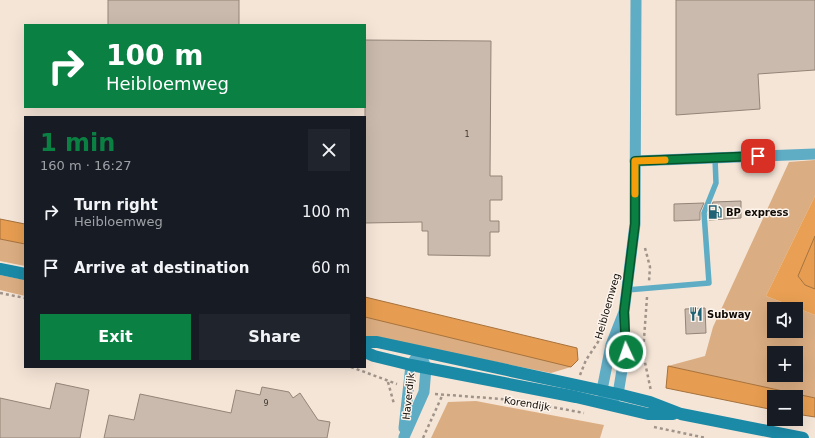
<!DOCTYPE html>
<meta charset="utf-8">
<style>
:root{--surface:#171b24;--page:#20242c;--text:#f1f3f6;--muted:#9ea1a6;--accent:#0b8043}
body{margin:0;font-family:"DejaVu Sans",sans-serif;background:var(--page);color:var(--text);height:100vh;display:flex;flex-direction:column;font-size:15px;white-space:nowrap}
*{box-sizing:border-box;margin:0}
p{font-size:13px;color:var(--muted)}
.icon{flex:none;width:22px;height:22px;fill:none;stroke:currentColor;stroke-width:2;stroke-linecap:round;stroke-linejoin:round}
.map{position:relative;flex:1;overflow:hidden}
.panel{position:absolute;left:24px;top:116px;width:342px;height:252px;display:flex;flex-direction:column;background:var(--surface);border-radius:0px;box-shadow:0 4px 16px #0002}
.panel>*{flex:none}
.hud{position:absolute;left:24px;top:24px;width:342px;height:84px;border-radius:0px;box-shadow:0 4px 16px #0002;background:#0b8043;color:#fff;overflow:hidden}
.tools{position:absolute;left:767px;top:302px;display:grid;gap:8px}
.tools a{display:grid;place-items:center;width:36px;height:36px;border-radius:0px;background:var(--surface);box-shadow:0 4px 16px #0002;font-size:20px}
.pin{position:absolute;display:grid;place-items:center;width:34px;height:34px;color:#fff;margin:-17px;border-radius:8px;box-shadow:0 2px 6px #0006}
.me{position:absolute;width:44px;margin:-22px;rotate:357deg;stroke-linejoin:round;filter:drop-shadow(0 0 3px #0008)}
.turn{display:flex;align-items:center;gap:14px;height:84px;padding:0 16px;font-size:18px}
.turn .icon{width:52px;height:52px;stroke-width:2.5}
.turn b{display:block;font-size:28px;line-height:34px}
.round{display:grid;place-items:center;flex:none;width:42px;height:42px;border-radius:0px;background:var(--page)}
.head{display:flex;align-items:center;justify-content:space-between;height:68px;padding:0 16px}
h1{font-size:24px;font-weight:700;line-height:30px;color:var(--accent)}
.button{display:flex;gap:8px;margin-top:auto;padding:8px 16px}
.button a{flex:1;height:46px;border-radius:0px;background:var(--accent);color:#fff;font-size:16px;font-weight:700;line-height:46px;text-align:center}
.button a+a{background:var(--page);color:var(--text)}
ul{padding:0;list-style:none}
li{display:flex;align-items:center;gap:12px;height:56px;padding:0 16px}
li div{flex:1}
li b{display:block;font-size:15px}
li em{font-style:normal}
.map>svg:first-child{display:block}
.green{fill:#dbad82;fill-rule:evenodd}
.forest{fill:#e9a054}
.water{fill:#e69d51;stroke:#a6713b}
.building{fill:#cabaad;stroke:#928477}
.lines{fill:none;stroke-linecap:round;stroke-linejoin:round}
.path{stroke:#a0948a;stroke-width:2.5;stroke-dasharray:3 3;stroke-linecap:butt}
.lane{stroke:#5facc5;stroke-width:5.5}
.street{stroke:#5facc5;stroke-width:11}
.secondary{stroke:#1b8aa7;stroke-width:12}
.route-casing{stroke:#07532c;stroke-width:10}
.route{stroke:#0b8043;stroke-width:7}
.slow{stroke:#f59e0b;stroke-width:7}
.labels{text-anchor:middle;stroke-width:3;stroke-linejoin:round;paint-order:stroke}
.number-label{font-size:8px;fill:#3e3730}
.poi-label{font-size:10px;font-weight:bold;fill:#100b07;stroke:#fdf4eb;text-anchor:start}
.street-label{font-size:10px;fill:#100b07;stroke:#fdf4eb}
</style>
<div class="map">
<svg width="815" height="438" viewBox="0 0 815 438">
<rect width="100%" height="100%" fill="#f5e5d7"/>
<!-- green -->
<g class="green">
<path d="M 815,160 L 815,196 L 766,296 L 815,315 L 815,398 L 668,366 L 705,356 L 713,327 L 789,162 ZM 774,309 L 796,309 L 796,331 L 774,331 ZM 774,353 L 796,353 L 796,375 L 774,375 Z"/>
<polygon points="0,239 25,244 25,266 0,261"/>
<polygon points="0,275 25,280 25,296 0,290"/>
<polygon points="365,317 571,367 551,373 365,336"/>
<polygon points="476,401 604,425 600,438 431,438 448,402"/>
</g>
<!-- forest -->
<polygon class="forest" points="815,196 815,236 798,276 805,285 815,289 815,315 766,296"/>
<!-- water -->
<g class="water">
<polygon points="0,219 25,224 25,244 0,239"/>
<polygon points="815,236 815,289 805,285 798,276"/>
<polygon points="365,297 577,348 578,360 571,367 365,317"/>
<polygon points="668,366 815,398 815,417 796,414 796,397 774,397 774,410 666,388"/>
</g>
<!-- building -->
<g class="building">
<rect x="108" y="0" width="131" height="25"/>
<polygon points="676,0 815,0 815,70 758,74 760,109 676,115"/>
<polygon points="365,40 491,41 490,176 502,176 502,200 490,200 490,221 499,221 499,232 490,232 490,256 428,255 428,231 422,231 422,222 365,223"/>
<polygon points="741,201 741,218 709,220 708,214 713,202"/>
<polygon points="704,203 700,212 700,220 674,221 674,204"/>
<polygon points="705,308 706,333 686,334 685,309"/>
<polygon points="56,383 89,390 80,438 0,438 0,398 50,409"/>
<polygon points="262,387 289,392 293,398 300,393 318,420 330,422 327,438 104,438 109,415 134,420 140,394 231,413 236,390 260,395"/>
</g>
<g class="lines">
<!-- path -->
<g class="path">
<polyline points="645,248 650,267 649,281"/>
<polyline points="0,293 25,298"/>
<polyline points="647,297 643,353 651,391"/>
<polyline points="351,367 397,384"/>
<polyline points="580,375 586,360 598,342 615,281"/>
<polyline points="388,382 394,404"/>
<polyline points="435,394 515,400 584,413"/>
<polyline points="654,427 706,438"/>
<polyline points="423,438 442,396"/>
</g>
<!-- lane -->
<polyline class="lane" points="627,290 709,283 704,213 716,183 715,158"/>
<!-- street -->
<g class="street">
<polyline points="635,161 815,154"/>
<polyline points="624,312 625,352 618,394 607,404 602,390 611,345 624,312 635,224 636,0"/>
<polyline points="404,428 411,365 415,359"/>
<polyline points="404,437 424,392 426,368 420,352"/>
</g>
<!-- secondary -->
<g class="secondary">
<polyline points="0,269 25,274"/>
<polyline points="365,342 377,342 618,394 650,402 681,414 803,438"/>
<polyline points="365,352 374,356 411,365 576,397 648,414 673,414"/>
</g>
</g>
<g class="lines">
<defs>
<polyline id="route" points="626,352 624,312 635,224 635,161 758,156"/>
</defs>
<!-- route casing -->
<use href="#route" class="route-casing"/>
<!-- route -->
<use href="#route" class="route"/>
<!-- slow -->
<polyline class="slow" points="635,194 635,161 665,160"/>
</g>
<!-- icons -->
<defs>
<symbol id="fuel-bare" viewBox="-9 -9 18 18"><path d="M-5.5-6h7V0h2V4h1.3V-2.5L3-4.5l.8-.8L6-3V5H2.5V1h-1V6h-7ZM-4.2-4.7v3.2H.2V-4.7Z" fill="#206275" stroke="#fdf4eb" stroke-width="2.5" paint-order="stroke"/></symbol>
<symbol id="restaurant-bare" viewBox="-9 -9 18 18"><path d="M-5-6h1v4h1v-4h1v4h1v-4h1v5L-1.5 .5V6h-2V.5L-5-1ZM5-6V6H3V1.5H1.5Q1.5-4 5-6Z" fill="#206275" stroke="#fdf4eb" stroke-width="2.5" paint-order="stroke"/></symbol>
</defs>
<g fill-rule="evenodd">
<use href="#fuel-bare" x="705" y="202" width="20" height="20"/>
<use href="#restaurant-bare" x="686" y="304" width="20" height="20"/>
</g>
<g class="labels">
<!-- number labels -->
<g class="number-label">
<text x="467" y="137">1</text>
<text x="266" y="406">9</text>
</g>
<!-- poi labels -->
<g class="poi-label">
<text x="726" y="216">BP express</text>
<text x="707" y="318">Subway</text>
</g>
<!-- street labels -->
<g class="street-label">
<text transform="translate(607 306) rotate(-74)" y="4">Heibloemweg</text>
<text transform="translate(408 396) rotate(-84)" y="4">Haverdijk</text>
<text transform="translate(527 403) rotate(9)" y="4">Korendijk</text>
</g>
</g>
</svg>
<div class="tools">
<a><svg class="icon" aria-label="sound" viewBox="0 0 24 24"><path d="M4 9h4l5-4v14l-5-4H4zM17 9q2 3 0 6"/></svg></a>
<a>+</a>
<a>−</a>
</div>
<div class="pin" style="left:758px;top:156px;background:#d93025"><svg class="icon" aria-label="arrive" viewBox="0 0 24 24"><path d="M6 21V4h12l-3 4 3 4H6"/></svg></div>
<svg class="me" style="left:626px;top:352px" viewBox="-20 -20 40 40"><circle r="17" fill="#0b8043" stroke="#fff" stroke-width="3"/><path d="M0-11L8 9 0 5-8 9z" fill="#fff"/></svg>
<div class="hud">
<div class="turn"><svg class="icon" aria-label="right" viewBox="0 0 24 24"><path d="M7 20v-9h11M14 6l5 5-5 5"/></svg><div><b>100 m</b>Heibloemweg</div></div>
</div>
<section class="panel">
<div class="head"><div><h1>1 min</h1><p>160 m · 16:27</p></div><a class="round"><svg class="icon" aria-label="close" viewBox="0 0 24 24"><path d="M6 6l12 12M18 6L6 18"/></svg></a></div>
<ul>
<li><svg class="icon" aria-label="right" viewBox="0 0 24 24"><path d="M7 20v-9h11M14 6l5 5-5 5"/></svg><div><b>Turn right</b><p>Heibloemweg</p></div><em>100 m</em></li>
<li><svg class="icon" aria-label="arrive" viewBox="0 0 24 24"><path d="M6 21V4h12l-3 4 3 4H6"/></svg><div><b>Arrive at destination</b></div><em>60 m</em></li>
</ul>
<div class="button"><a>Exit</a><a>Share</a></div>
</section>
</div>
